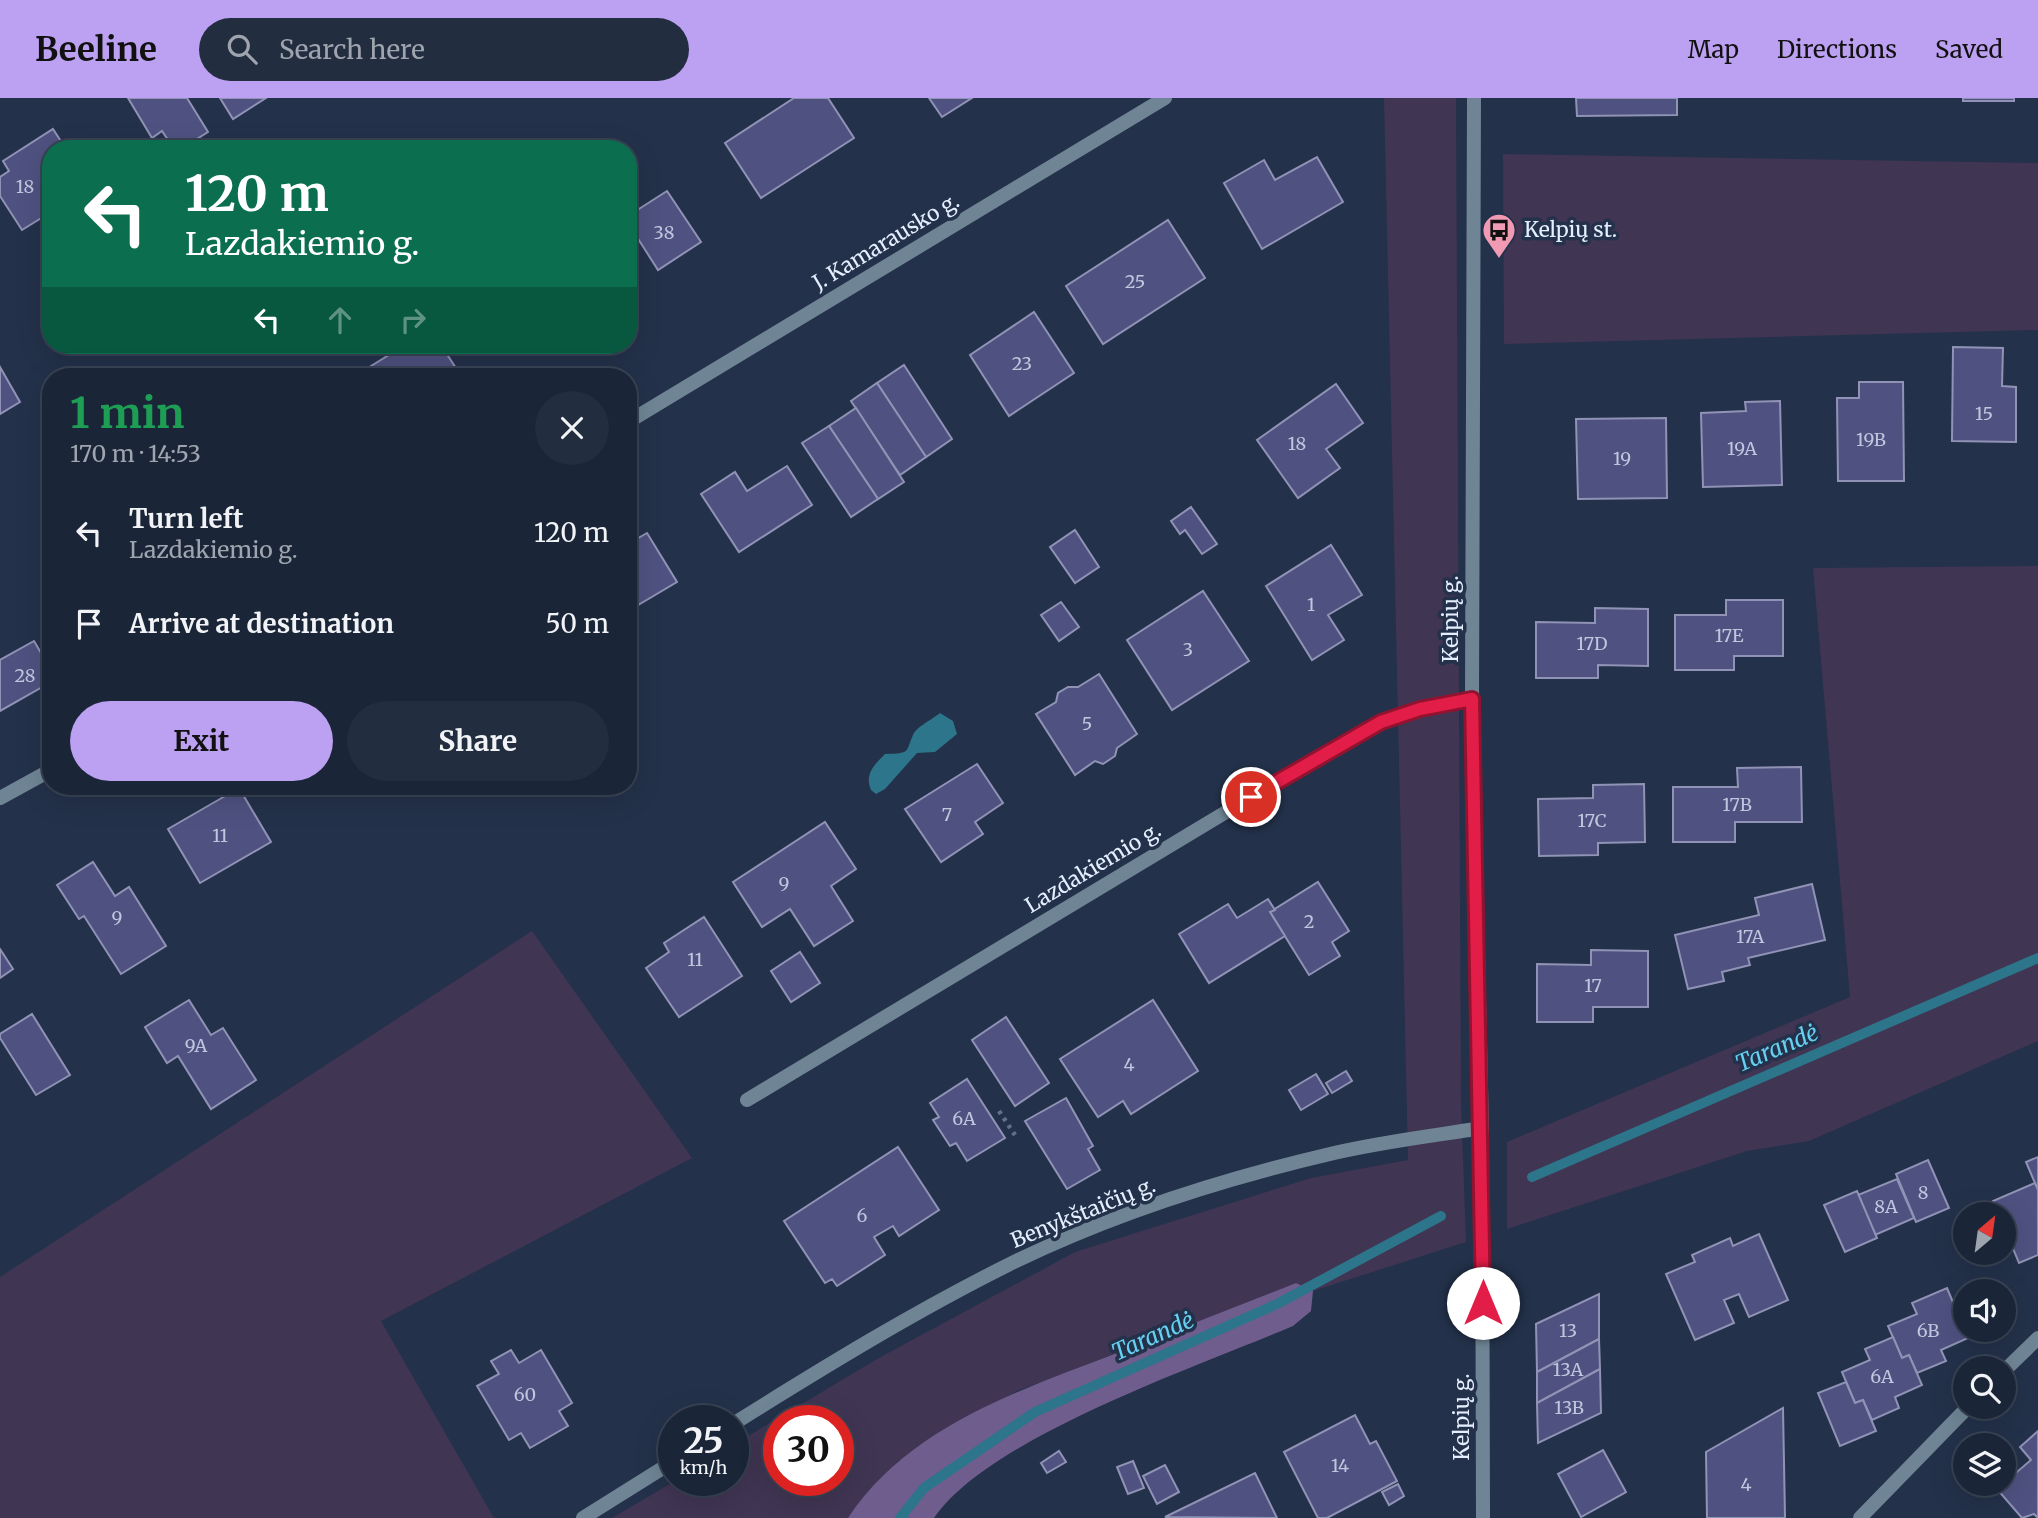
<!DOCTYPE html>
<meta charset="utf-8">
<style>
:root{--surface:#1a2538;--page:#232d40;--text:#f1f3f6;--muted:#9fa5ae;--line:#384253;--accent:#bca0f2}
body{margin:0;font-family:Merriweather,serif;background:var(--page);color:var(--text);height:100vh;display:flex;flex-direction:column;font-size:26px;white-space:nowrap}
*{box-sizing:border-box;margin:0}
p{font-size:23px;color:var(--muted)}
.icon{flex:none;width:38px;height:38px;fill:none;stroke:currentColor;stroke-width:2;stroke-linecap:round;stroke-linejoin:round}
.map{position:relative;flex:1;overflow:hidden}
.panel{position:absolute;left:42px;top:270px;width:595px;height:427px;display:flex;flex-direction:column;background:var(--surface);border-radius:28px;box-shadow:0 7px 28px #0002,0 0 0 2px var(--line)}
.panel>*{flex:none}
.banner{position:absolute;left:42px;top:42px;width:595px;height:214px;border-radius:28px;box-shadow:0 7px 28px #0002,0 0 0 2px var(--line);background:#0b6e4f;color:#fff;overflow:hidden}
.needle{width:46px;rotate:29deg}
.controls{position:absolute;left:1953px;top:1104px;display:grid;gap:14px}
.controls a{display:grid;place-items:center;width:63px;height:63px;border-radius:50%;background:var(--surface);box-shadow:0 7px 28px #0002,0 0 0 2px var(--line);font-size:35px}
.speed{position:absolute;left:658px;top:1307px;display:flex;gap:14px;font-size:35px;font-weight:700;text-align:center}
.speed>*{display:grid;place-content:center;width:91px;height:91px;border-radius:50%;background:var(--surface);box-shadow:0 7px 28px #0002,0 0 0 2px var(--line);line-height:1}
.speed small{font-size:18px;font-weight:400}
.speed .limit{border:10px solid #d22;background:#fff;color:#111}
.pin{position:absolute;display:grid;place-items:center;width:60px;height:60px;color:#fff;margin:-30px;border:4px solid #fff;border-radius:50%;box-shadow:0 2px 7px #0007}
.me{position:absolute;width:77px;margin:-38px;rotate:0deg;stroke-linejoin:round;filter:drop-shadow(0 0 5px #0008)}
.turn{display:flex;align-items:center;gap:24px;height:147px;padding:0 28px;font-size:32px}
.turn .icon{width:91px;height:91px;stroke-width:2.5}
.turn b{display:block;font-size:49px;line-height:60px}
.lanes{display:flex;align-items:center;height:66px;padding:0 28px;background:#0003;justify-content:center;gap:35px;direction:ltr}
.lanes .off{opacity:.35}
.round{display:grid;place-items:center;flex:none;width:74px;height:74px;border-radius:37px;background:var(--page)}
.summary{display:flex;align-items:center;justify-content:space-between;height:119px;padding:0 28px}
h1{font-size:42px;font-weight:700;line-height:52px;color:#1e9e55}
.action{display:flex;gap:14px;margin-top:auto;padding:14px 28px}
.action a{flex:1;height:80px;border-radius:42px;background:var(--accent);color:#111;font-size:28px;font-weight:700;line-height:80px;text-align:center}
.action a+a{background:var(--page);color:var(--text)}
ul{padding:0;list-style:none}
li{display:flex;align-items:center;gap:21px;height:91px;padding:0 28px}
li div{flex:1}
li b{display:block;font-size:26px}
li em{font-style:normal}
header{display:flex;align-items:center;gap:42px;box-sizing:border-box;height:98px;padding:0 35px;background:var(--accent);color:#111}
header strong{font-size:33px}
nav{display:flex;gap:38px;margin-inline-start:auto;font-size:24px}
.search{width:490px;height:63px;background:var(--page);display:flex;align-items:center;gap:18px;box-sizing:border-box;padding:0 24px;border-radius:38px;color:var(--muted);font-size:26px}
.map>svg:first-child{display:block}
.green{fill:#403553;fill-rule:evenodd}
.forest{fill:#6f5d8e}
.water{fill:#2c758a}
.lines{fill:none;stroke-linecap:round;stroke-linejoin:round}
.stream{stroke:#2c758a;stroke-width:10}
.building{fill:#4f5180;stroke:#9093b5;stroke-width:2}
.path{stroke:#647086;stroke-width:4.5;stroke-dasharray:3.5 5;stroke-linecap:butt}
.street{stroke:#6f8595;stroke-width:14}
.route-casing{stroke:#92132f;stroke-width:18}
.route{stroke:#e11d48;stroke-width:12}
.labels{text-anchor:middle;stroke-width:7;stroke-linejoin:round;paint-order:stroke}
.number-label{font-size:18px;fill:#bfc7de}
.poi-label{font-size:21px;fill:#e4eefe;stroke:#23314a;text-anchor:start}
.street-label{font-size:21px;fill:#e4eefe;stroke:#23314a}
.water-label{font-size:23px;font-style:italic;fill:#66d0f1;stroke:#23314a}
</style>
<header>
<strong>Beeline</strong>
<div class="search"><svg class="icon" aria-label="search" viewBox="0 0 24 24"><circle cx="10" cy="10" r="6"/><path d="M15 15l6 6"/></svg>Search here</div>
<nav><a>Map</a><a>Directions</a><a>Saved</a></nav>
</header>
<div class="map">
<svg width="2038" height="1420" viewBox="0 0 2038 1420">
<rect width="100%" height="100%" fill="#23314a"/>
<!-- green -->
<g class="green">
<path d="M 1384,0 L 1456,0 L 1461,1003 L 1466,1144 L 1313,1193 L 1296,1186 L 1015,1294 L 897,1364 L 848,1420 L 612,1420 L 675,1383 L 733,1382 L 733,1347 L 877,1261 L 1075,1154 L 1311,1080 L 1408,1062 ZM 779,1323 L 838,1323 L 838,1382 L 779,1382 Z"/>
<polygon points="1503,56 2038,65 2038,232 1504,246"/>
<polygon points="2038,468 2038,943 1809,1043 1747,1053 1507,1131 1507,1044 1850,899 1813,470"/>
<polygon points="532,833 692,1060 381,1223 494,1420 0,1420 0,1179"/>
</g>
<!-- forest -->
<path class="forest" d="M 1296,1185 L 1313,1193 L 1311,1213 L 1293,1228 C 1200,1268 989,1339 934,1420 L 848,1420 C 908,1329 1020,1292 1117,1255 C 1176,1232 1236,1209 1296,1185 Z"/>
<!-- water -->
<path class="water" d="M 940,615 L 953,623 L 957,636 L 935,654 L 917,655 L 885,691 L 876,696 L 871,692 C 864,676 875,666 885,656 C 911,655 905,655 913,637 C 916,629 933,621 940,615 Z"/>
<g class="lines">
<!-- stream -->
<g class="stream">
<polyline points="1532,1079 2038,860"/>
<polyline points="900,1420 924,1390 1035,1314 1277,1206 1441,1118"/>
</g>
</g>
<!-- building -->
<g class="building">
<polygon points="128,0 187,0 208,34 181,51 174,51 162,33 152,40"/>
<polygon points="220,0 266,0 233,21"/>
<polygon points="794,0 828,0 854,40 761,100 725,45"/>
<polygon points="929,0 972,0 942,19"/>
<polygon points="1576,0 1677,0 1677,17 1577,18"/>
<rect x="1963" y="0" width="51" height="3"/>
<polygon points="53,31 66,51 51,51 51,114 22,132 0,98 0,79 9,73 3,63"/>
<polygon points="1317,59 1343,104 1262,151 1224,85 1264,62 1275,82"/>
<polygon points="667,93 701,144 658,172 628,125 628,118"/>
<polygon points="1168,122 1205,180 1103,246 1066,188"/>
<polygon points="1034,214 1074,275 1009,318 970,257"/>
<polygon points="405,247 441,247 461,278 355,278"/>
<polygon points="1953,249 2003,250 2002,288 2016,289 2016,344 1952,343"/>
<polygon points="904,267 952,341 926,359 877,285"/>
<polygon points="0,269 20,304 0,316"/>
<polygon points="1859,284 1903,284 1904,383 1838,383 1837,300 1859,300"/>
<polygon points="877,285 926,359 900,377 851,303"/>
<polygon points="1336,286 1363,325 1326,351 1340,370 1298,400 1257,342"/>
<polygon points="1780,303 1782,387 1703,389 1701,315 1746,313 1745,304"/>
<polygon points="856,310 904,384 878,401 829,328"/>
<polygon points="1666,320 1667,400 1578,401 1576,321"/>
<polygon points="829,328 878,401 851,419 802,345"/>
<polygon points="787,368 812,407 739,454 701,396 735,374 747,393"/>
<polygon points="1191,409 1217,446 1202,456 1185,432 1180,436 1171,423"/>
<polygon points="1075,432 1099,469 1075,485 1050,449"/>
<polygon points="647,435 677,484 628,513 628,446"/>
<polygon points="1331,447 1362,497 1328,517 1344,542 1312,562 1266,488"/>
<polygon points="1203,493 1249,563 1172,612 1127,542"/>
<polygon points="1726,502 1783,502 1783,558 1734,558 1734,572 1675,572 1675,517 1726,517"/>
<polygon points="1061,504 1079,529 1059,543 1041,517"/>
<polygon points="1595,510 1648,511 1648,568 1598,567 1598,580 1536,580 1536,524 1595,525"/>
<polygon points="34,543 51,572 51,584 0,613 0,562"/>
<polygon points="1099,576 1137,636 1117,650 1115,658 1103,666 1095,663 1075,677 1036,616 1056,604 1058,595 1068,589 1078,589"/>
<polygon points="977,666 1003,705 975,724 983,736 941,764 905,711"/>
<polygon points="1801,669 1802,724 1735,724 1735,744 1673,744 1673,689 1738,689 1737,670"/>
<polygon points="1644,686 1645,744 1598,745 1598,757 1539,758 1538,701 1593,700 1593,687"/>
<polygon points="239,690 271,744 200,785 168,731"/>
<polygon points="825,724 856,771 831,788 853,823 814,848 790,811 762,829 733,784"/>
<polygon points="93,764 115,798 129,789 166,848 121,876 84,818 79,821 57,787"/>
<polygon points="1318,784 1349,833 1332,844 1340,858 1309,877 1270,814"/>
<polygon points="1812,786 1825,842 1748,860 1750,867 1722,874 1724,883 1688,891 1675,837 1759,817 1755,800"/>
<polygon points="1268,801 1275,812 1270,814 1285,838 1209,885 1179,836 1228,806 1237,820"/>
<polygon points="704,819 742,878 679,919 646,870 669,854 664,845"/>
<polygon points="0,851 13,871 0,880"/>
<polygon points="1591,852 1648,853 1648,909 1593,909 1593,924 1537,924 1537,866 1591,867"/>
<polygon points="800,854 820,885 791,904 771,873"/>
<polygon points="189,902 211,937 223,930 256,982 211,1011 178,958 167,965 145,929"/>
<polygon points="1153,902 1198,973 1131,1016 1123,1003 1098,1019 1060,961"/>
<polygon points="32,916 70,977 36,997 0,940 0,936"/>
<polygon points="1006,919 1049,985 1015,1008 972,942"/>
<polygon points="1346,973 1352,983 1332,995 1326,985"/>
<polygon points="1316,976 1328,996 1301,1012 1289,992"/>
<polygon points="967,981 1005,1040 967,1063 956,1045 950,1048 933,1022 939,1019 930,1005"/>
<polygon points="1066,1000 1093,1048 1088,1051 1100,1072 1067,1091 1025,1023"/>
<polygon points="898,1049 939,1112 899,1138 893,1128 874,1139 885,1157 837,1188 832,1181 825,1185 784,1123"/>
<polygon points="2038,1059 2038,1092 2026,1064"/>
<polygon points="1928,1062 1949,1110 1916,1124 1896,1076"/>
<polygon points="1897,1081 1914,1120 1875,1137 1858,1097"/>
<polygon points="2035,1085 2038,1092 2038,1157 2019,1165 2004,1129 2004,1116 1999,1116 1993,1103"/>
<polygon points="1857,1093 1877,1140 1845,1154 1824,1107"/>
<polygon points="1759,1136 1788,1202 1749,1219 1739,1196 1724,1202 1734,1225 1695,1242 1666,1176 1695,1164 1692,1157 1730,1140 1733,1148"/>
<polygon points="1947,1190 1968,1240 1941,1252 1946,1263 1917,1275 1909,1257 1902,1260 1888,1228 1917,1216 1912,1205"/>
<polygon points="1599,1196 1599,1241 1537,1274 1536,1226"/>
<polygon points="1893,1239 1902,1260 1909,1257 1922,1287 1895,1299 1899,1310 1872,1322 1863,1302 1855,1305 1842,1274 1870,1262 1865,1251"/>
<polygon points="1599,1241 1600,1271 1537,1305 1537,1274"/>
<polygon points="511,1252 519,1265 541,1252 572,1305 559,1313 568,1328 530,1350 521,1335 509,1342 477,1288 499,1276 491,1263"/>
<polygon points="1600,1271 1601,1315 1538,1345 1537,1305"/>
<polygon points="1846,1284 1855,1305 1863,1302 1876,1333 1840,1348 1818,1295"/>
<polygon points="1783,1310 1785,1420 1707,1420 1706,1354"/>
<polygon points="1355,1317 1370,1346 1376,1343 1397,1383 1327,1420 1318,1420 1284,1354"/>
<polygon points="2038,1333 2038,1420 2034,1416 2022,1420 1997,1391 2031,1362 2020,1349"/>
<polygon points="1603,1352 1626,1394 1581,1419 1558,1376"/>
<polygon points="1059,1353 1066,1364 1047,1375 1041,1365"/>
<polygon points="1133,1363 1144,1390 1128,1396 1117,1369"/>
<polygon points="1165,1367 1179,1394 1157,1406 1143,1378"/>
<polygon points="1255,1375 1277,1420 1165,1419"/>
<polygon points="1398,1386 1404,1398 1389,1407 1382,1394"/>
</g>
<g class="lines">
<!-- path -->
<polyline class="path" points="999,1013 1015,1037"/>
<!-- street -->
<g class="street">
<polyline points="1474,0 1472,601 1482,1030 1483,1420"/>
<polyline points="628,324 1165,0"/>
<polyline points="0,700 51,672"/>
<polyline points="747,1002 1321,657 1381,624 1420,611 1472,601"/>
<polyline points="2004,1273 2038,1240"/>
<path d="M 733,1326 C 824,1269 917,1212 1014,1164 C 1113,1116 1223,1081 1330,1056 C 1380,1044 1432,1038 1482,1030"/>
<polyline points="583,1420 674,1363"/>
<polyline points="1860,1420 1968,1309"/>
</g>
</g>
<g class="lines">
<defs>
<polyline id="route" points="1251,699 1381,624 1420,611 1472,601 1483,1205"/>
</defs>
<!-- route casing -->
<use href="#route" class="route-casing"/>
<!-- route -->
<use href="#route" class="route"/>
</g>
<!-- icons -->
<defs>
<symbol id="bus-pin" viewBox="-11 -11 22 30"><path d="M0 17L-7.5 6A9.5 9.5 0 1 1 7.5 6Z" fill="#f19ab3" stroke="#23314a"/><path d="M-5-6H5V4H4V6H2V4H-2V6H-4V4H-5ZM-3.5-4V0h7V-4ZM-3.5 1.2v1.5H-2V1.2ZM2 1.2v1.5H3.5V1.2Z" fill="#111"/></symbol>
</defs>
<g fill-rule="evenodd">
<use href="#bus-pin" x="1480" y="113" width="38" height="52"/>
</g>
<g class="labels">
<!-- number labels -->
<g class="number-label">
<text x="25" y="95">18</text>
<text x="664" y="141">38</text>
<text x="1135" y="190">25</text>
<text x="1022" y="272">23</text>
<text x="1984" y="322">15</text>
<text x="1871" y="348">19B</text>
<text x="1297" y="352">18</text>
<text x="1742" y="357">19A</text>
<text x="1622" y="367">19</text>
<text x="1311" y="513">1</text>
<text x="1729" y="544">17E</text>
<text x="1592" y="552">17D</text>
<text x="1188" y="558">3</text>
<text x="25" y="584">28</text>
<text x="1087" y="632">5</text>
<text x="1737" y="713">17B</text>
<text x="947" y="723">7</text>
<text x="1592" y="729">17C</text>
<text x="220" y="744">11</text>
<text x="784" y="792">9</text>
<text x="117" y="826">9</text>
<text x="1309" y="830">2</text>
<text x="1750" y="845">17A</text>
<text x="695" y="868">11</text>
<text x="1593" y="894">17</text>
<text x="196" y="954">9A</text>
<text x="1129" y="973">4</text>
<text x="964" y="1027">6A</text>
<text x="1923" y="1101">8</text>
<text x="1886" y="1115">8A</text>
<text x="862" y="1124">6</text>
<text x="1568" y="1239">13</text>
<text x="1928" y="1239">6B</text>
<text x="1568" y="1278">13A</text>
<text x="1882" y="1285">6A</text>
<text x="525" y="1303">60</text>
<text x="1569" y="1316">13B</text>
<text x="1340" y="1374">14</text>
<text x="1746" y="1393">4</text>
</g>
<!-- poi labels -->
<g class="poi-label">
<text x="1524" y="139">Kelpių st.</text>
</g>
<!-- street labels -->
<g class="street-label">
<text transform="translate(886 144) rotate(-31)" y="7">J. Kamarausko g.</text>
<text transform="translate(1451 521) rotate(-90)" y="7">Kelpių g.</text>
<text transform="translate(1093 770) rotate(-31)" y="7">Lazdakiemio g.</text>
<text transform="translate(1083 1115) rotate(-22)" y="7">Benykštaičių g.</text>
<text transform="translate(1462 1319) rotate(-90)" y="7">Kelpių g.</text>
</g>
<!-- water labels -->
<g class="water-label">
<text transform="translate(1777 950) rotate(-23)" y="8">Tarandė</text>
<text transform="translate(1153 1238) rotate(-24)" y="8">Tarandė</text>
</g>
</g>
</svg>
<div class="controls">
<a><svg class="needle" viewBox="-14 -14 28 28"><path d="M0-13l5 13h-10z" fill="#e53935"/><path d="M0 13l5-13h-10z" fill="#9fa5ae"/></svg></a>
<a><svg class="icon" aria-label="sound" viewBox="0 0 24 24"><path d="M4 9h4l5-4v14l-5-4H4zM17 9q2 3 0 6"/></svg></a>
<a><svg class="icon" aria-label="search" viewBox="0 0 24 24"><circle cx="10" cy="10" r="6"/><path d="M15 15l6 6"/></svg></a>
<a><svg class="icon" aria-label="layers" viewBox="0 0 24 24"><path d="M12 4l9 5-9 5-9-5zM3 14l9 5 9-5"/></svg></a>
</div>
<div class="speed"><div>25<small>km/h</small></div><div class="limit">30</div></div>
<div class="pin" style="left:1251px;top:699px;background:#d93025"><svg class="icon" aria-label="arrive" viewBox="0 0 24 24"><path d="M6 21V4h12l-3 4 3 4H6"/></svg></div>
<svg class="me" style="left:1483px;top:1205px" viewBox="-20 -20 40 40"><circle r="19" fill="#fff"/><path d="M0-13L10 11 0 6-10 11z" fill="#e11d48"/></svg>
<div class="banner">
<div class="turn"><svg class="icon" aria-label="left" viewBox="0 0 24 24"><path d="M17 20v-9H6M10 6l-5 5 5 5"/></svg><div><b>120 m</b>Lazdakiemio g.</div></div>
<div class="lanes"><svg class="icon" aria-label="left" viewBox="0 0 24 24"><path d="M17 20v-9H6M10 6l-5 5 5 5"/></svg><svg class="icon off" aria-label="ahead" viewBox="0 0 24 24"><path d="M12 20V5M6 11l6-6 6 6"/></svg><svg class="icon off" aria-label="right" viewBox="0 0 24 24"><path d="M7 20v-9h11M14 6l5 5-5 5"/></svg></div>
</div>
<section class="panel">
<div class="summary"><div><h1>1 min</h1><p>170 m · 14:53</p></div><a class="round"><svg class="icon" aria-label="close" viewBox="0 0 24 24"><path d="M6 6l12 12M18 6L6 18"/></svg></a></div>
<ul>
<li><svg class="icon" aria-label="left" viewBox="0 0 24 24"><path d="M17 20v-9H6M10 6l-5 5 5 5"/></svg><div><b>Turn left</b><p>Lazdakiemio g.</p></div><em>120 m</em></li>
<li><svg class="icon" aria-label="arrive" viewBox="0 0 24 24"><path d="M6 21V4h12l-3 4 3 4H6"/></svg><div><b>Arrive at destination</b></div><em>50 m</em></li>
</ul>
<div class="action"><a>Exit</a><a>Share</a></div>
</section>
</div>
